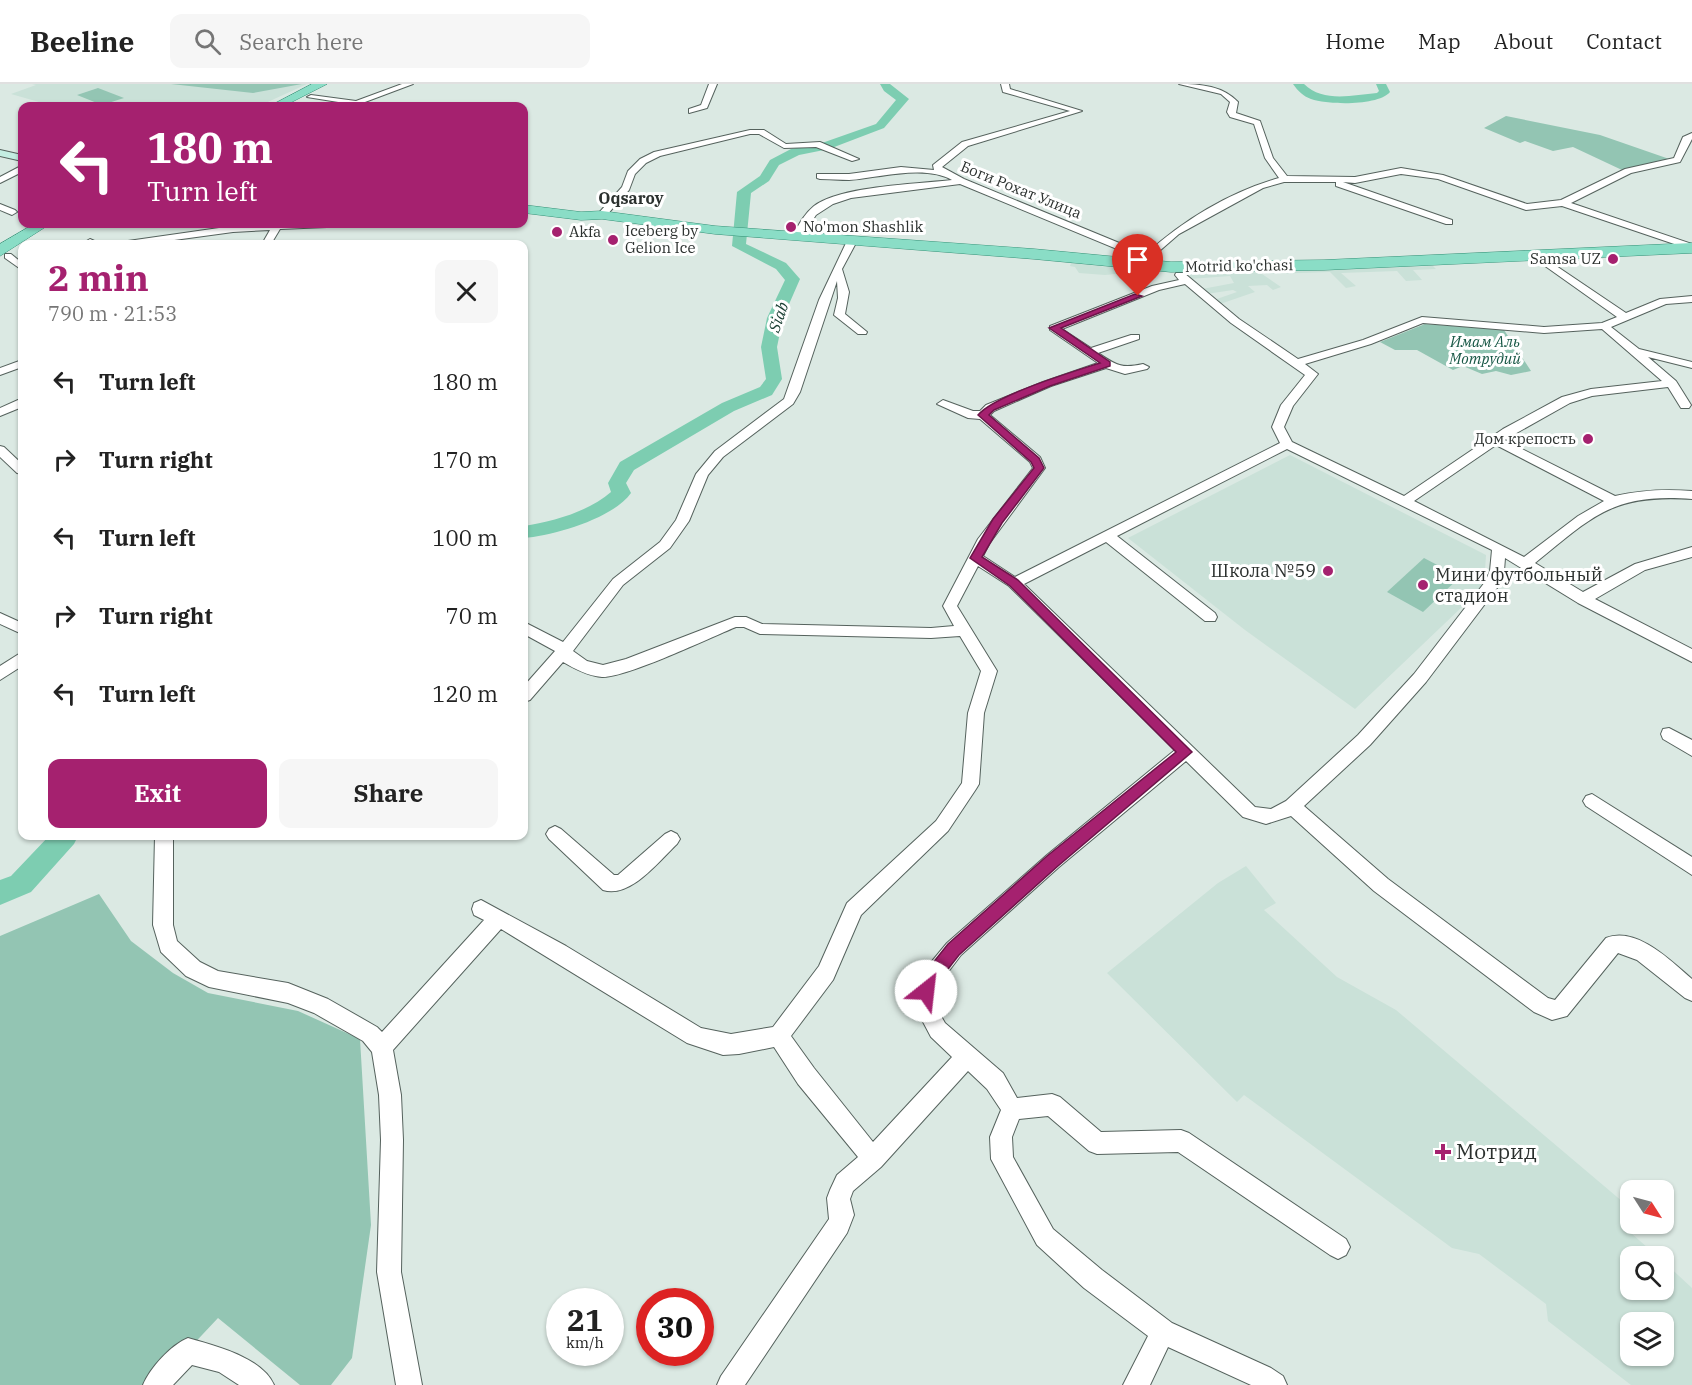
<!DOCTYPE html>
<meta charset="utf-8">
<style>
:root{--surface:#fff;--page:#f6f6f6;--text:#222;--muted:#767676;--line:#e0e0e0;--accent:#a5216f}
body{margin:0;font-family:"IBM Plex Serif",serif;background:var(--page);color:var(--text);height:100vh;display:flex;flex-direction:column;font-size:22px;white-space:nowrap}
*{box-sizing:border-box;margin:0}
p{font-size:20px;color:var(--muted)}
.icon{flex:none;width:33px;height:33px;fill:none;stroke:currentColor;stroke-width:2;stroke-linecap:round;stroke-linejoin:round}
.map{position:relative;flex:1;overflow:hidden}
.sheet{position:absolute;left:18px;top:156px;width:510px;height:600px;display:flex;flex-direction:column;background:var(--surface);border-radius:12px;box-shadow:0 2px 4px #0004}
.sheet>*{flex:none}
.hud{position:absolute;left:18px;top:18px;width:510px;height:126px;border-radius:12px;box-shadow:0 2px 4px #0004;background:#a5216f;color:#fff;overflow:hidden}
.needle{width:39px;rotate:126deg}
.buttons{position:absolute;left:1620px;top:1096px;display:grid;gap:12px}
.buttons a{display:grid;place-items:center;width:54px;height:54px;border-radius:12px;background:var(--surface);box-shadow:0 2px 4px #0004;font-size:30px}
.speed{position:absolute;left:546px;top:1204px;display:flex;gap:12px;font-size:30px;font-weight:700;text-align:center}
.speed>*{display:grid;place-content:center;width:78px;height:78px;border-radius:50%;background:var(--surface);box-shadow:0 2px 4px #0004;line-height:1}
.speed small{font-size:15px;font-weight:400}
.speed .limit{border:9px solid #d22;background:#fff;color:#111}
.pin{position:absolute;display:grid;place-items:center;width:51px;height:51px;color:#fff;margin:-62px -26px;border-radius:50% 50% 50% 0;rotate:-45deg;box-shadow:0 0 6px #0007}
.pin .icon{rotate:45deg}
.me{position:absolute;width:66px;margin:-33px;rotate:29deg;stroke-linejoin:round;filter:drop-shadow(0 0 4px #0008)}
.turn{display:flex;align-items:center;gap:21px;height:126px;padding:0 30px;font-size:27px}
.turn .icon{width:78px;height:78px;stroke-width:2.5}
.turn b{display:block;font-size:42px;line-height:51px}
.round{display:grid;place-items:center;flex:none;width:63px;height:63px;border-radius:12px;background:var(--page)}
.head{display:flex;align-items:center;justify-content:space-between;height:102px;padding:0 30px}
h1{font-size:36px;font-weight:700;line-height:45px;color:var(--accent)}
.primary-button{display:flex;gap:12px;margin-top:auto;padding:12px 30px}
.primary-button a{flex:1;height:69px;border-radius:12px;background:var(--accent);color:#fff;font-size:24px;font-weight:700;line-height:69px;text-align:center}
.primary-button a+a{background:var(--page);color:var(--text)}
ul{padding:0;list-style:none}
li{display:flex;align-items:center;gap:18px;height:78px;padding:0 30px}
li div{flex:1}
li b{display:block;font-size:22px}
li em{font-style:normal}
header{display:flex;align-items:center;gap:36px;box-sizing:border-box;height:84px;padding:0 30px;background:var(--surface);border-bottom:2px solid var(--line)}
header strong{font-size:28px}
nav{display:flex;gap:33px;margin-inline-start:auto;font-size:21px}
.search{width:420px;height:54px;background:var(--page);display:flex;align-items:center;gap:15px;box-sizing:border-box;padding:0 21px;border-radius:12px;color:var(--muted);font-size:22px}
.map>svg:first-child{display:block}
.built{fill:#cae1d8;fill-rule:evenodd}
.green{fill:#93c5b3}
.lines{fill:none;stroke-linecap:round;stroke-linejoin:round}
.river{fill:#7dcdb1;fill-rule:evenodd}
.minor-casing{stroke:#55625d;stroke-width:2}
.secondary-casing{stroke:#55625d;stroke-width:2}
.primary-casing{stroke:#369278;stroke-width:1}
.minor{fill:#fff;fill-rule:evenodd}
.secondary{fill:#c4eee2;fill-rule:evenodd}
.primary{fill:#8addc6;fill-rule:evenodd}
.route{fill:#a5216f;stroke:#6b1548;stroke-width:1.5}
.poi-dot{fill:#a5216f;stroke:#fff;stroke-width:2}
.labels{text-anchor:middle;stroke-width:6;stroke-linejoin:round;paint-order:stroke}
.far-street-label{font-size:15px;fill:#2b302e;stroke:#fff}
.far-poi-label{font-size:15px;fill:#2b302e;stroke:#fff;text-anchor:start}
.far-park-label{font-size:15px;font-style:italic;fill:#175745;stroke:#fff}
.far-neighbourhood-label{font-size:16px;font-weight:bold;fill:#2b302e;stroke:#fff}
.far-water-label{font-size:16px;font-style:italic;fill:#1b4034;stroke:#fff}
.poi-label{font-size:18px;fill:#2b302e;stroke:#fff;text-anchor:end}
.near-poi-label{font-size:21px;fill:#2b302e;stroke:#fff;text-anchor:start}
</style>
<header>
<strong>Beeline</strong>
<div class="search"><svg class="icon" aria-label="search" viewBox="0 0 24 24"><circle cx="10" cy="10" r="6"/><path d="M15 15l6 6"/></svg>Search here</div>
<nav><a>Home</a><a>Map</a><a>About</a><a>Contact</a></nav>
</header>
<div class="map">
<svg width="1692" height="1301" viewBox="0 0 1692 1301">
<rect width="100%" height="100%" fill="#dbe9e3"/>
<!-- built -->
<g class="built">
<polygon points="32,0 307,0 259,22 53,22 11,10 36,1"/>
<polygon points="1071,179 1146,187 1146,189 1139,189 1135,191 1139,197 1136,198 1125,189 1105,191 1079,189 1075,183 1070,182"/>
<polygon points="1433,182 1436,185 1413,186 1422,196 1406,197 1397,187 1341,189 1356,202 1346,204 1330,188 1266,190 1264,188"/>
<polygon points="1259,188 1281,203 1273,206 1267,201 1248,202 1255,208 1220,220 1214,216 1237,208 1233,206 1206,210 1202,205 1234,199 1230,192 1190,195 1190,190"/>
<polygon points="1290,371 1486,471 1484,502 1355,625 1245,546 1128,454"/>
<path d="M 1246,782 L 1276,819 L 1264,826 L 1337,893 L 1396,926 L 1623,1118 L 1621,1140 L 1658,1173 L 1630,1173 L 1630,1206 L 1664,1206 L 1664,1178 L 1692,1204 L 1692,1301 L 1631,1301 L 1548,1237 L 1546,1220 L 1479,1170 L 1452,1164 L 1244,1011 L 1237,1018 L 1107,889 L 1218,799 ZM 1630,1239 L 1664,1239 L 1664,1272 L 1630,1272 Z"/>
</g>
<!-- green -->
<g class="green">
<polygon points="171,0 302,0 253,9"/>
<polygon points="98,4 124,14 102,21 77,11"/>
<polygon points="1506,32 1600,51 1675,77 1622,86 1573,63 1553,67 1525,57 1520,59 1484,44"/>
<polygon points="1425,240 1504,246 1531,287 1511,291 1496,287 1482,290 1463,282 1453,286 1417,266 1395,266 1380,258"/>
<polygon points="1424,474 1460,493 1423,528 1387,508"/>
<polygon points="99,810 131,857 173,889 208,909 298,927 360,955 371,1141 352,1274 331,1301 300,1301 218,1234 155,1301 0,1301 0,852"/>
</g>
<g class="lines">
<!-- river -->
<g class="river">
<path d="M 880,0 L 890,0 L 909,15 L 884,44 L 829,65 L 799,71 L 779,81 L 769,97 L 751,109 L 746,160 L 786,179 L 800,195 L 783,234 L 777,263 L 782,295 L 772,311 L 734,327 L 634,386 L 626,399 L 631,409 C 614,434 553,452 524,454 L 524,442 C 552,438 590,427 611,408 L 608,399 L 620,378 L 722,319 L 760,303 L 766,295 L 761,263 L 767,234 L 785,196 L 776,185 L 732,162 L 737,108 L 760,92 L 770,76 L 791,65 L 822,59 L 876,40 L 896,16 L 884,7 Z"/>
<path d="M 1293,0 L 1304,0 C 1323,19 1353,11 1377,9 L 1379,7 L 1376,0 L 1386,0 L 1390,8 C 1378,22 1329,21 1311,15 C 1303,12 1298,7 1293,0 Z"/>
<polygon points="49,752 78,752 74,760 31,808 0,821 0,796 11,792"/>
</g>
<defs>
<g id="minor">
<polygon points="402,0 413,0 357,21 307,13 311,11 356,17"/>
<polygon points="709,0 717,0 707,24 689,29 689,25 701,21"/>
<path d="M 1001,0 L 1009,0 L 1010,5 L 1082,27 L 968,62 L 942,83 L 964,95 L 1146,170 C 1184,136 1230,108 1279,94 L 1265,74 L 1254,40 L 1230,33 L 1227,28 L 1230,18 L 1221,10 L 1179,0 C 1201,0 1223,2 1238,18 L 1236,29 L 1260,37 L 1273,74 L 1287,92 L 1355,93 L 1401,84 L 1443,91 L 1527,120 L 1561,116 L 1625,85 L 1674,74 L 1683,53 L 1692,49 L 1692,55 L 1680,78 L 1631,89 L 1571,119 L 1692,160 L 1692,166 L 1562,122 L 1526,126 L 1438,95 L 1401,90 L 1355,99 L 1343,98 L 1452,136 L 1452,140 L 1446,140 L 1336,102 L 1336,98 L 1284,98 L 1263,104 L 1179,150 L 1141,183 L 1136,180 L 1141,175 L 960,100 L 851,114 L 833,120 L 816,131 L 800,155 L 794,155 L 792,153 C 798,142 804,130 814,122 C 841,102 917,100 952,96 C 925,80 878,94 849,96 C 839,96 829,95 820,95 L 817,94 L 817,90 L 849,90 L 901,83 L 934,86 L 933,81 L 962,58 L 1070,27 L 1003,8 Z"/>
<polygon points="750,46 764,46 786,60 820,58 859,75 852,77 816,63 784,64 759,50 750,50 660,72 646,79 635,90 629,106 605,133 597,131 622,103 628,87 640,75 654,68"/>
<polygon points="19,83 22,83 22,88 0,99 0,93"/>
<polygon points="0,120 15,126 17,128 12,131 0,126"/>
<polygon points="276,140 332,140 327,143 280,145 271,160 262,160 270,146 233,148 145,160 123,160 128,157 233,142"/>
<path d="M 852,154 L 857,157 L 842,185 L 849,208 L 845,230 L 867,248 L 866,250 L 858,250 L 834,231 L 838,214 L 837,197 L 800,308 L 793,320 L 723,373 L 708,391 L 689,437 L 670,464 L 623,501 L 573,567 L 587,577 L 603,581 L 626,575 L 735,533 L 746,533 L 762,540 L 931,544 L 954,542 L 943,522 L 978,455 L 1033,384 L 1030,378 L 980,335 L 968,334 L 937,320 L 943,316 L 973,327 L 980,327 L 986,321 L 1043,298 L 1098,279 L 1050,246 L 1050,242 L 1152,202 L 1179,196 L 1175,191 L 1176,189 L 1184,189 L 1239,235 L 1298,275 L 1363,256 L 1422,233 L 1544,243 L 1602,239 L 1617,233 L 1531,172 L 1531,168 L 1534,167 L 1626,229 L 1660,215 L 1692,212 L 1692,218 L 1666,220 L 1611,243 L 1639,265 L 1692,278 L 1692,284 L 1648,273 L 1676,297 L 1691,321 L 1689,324 L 1681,324 L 1668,303 L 1592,312 L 1570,319 L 1504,356 L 1615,412 C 1642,406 1665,405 1692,407 L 1692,415 C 1613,409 1593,432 1535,479 L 1583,508 L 1635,480 L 1692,463 L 1692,473 L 1645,486 L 1595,515 L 1692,565 L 1692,578 L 1578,519 L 1505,474 L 1504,487 L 1497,504 L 1426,598 L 1370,661 L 1304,722 L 1388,795 L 1548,914 L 1555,916 L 1606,854 C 1637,842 1671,877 1692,895 L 1692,917 L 1685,914 L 1637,876 L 1618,869 L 1567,932 L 1552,936 L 1534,928 L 1374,807 L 1291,732 L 1266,740 L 1243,733 L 1186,677 L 1059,783 L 961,871 L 939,900 L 933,918 L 945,939 L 1003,989 L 1017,1014 L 1052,1010 L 1060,1013 L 1101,1048 L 1181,1046 L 1189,1049 L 1346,1155 L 1350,1163 L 1346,1171 L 1338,1175 L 1330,1171 L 1178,1068 L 1097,1070 L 1089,1067 L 1048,1032 L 1019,1035 L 1012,1053 L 1013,1073 L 1053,1145 L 1102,1186 L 1172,1239 L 1271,1284 L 1283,1292 L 1287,1301 L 1251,1301 L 1168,1263 L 1150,1301 L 1123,1301 L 1148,1252 L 1084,1204 L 1037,1161 L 991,1075 L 990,1053 L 1001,1026 L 987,1005 L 968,987 L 881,1083 L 853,1107 L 850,1115 L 854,1131 L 847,1149 L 745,1301 L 717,1301 L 721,1292 L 829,1135 L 827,1114 L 830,1106 L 837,1091 L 858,1073 L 798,1000 L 774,963 L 739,970 L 723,971 L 687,959 L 501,845 L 393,966 L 401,1011 L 403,1056 L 401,1188 L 422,1301 L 396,1301 L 377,1188 L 381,1056 L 379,1011 L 372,968 L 363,957 L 314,929 L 288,919 L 209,903 L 186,892 L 161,868 L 153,841 L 155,752 L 173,752 L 173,841 L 177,857 L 200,878 L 218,887 L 288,899 L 328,915 L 377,943 L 382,948 L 484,836 L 474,831 L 472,825 L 474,819 L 481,816 L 566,862 L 701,944 L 731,950 L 773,943 L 819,882 L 847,819 L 936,737 L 962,699 L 968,629 L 981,587 L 960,552 L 931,554 L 760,550 L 744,543 L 736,543 C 709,554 626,594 602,593 C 588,592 575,585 563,578 L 530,616 L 524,618 L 524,602 L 555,567 L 524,550 L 524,538 L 563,558 L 613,495 L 660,458 L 676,436 L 696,390 L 715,367 L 784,315 L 819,216 L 847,157 ZM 1185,200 L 1231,239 L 1305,291 L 1281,321 L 1272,343 L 1280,359 L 1015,493 L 983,472 L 989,460 L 1045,384 L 1040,373 L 990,331 L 994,327 L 1051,302 L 1106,284 L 1125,290 L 1147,285 L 1149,283 L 1143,280 C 1121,285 1116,281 1098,269 L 1139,255 L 1139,251 L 1131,251 L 1091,264 L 1062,245 L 1159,206 ZM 1423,239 L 1544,249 L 1602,245 L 1662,297 L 1591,305 L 1562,313 L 1503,345 L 1404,412 L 1292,358 L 1284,343 L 1293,322 L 1318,290 L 1305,280 L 1371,260 ZM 1496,361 L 1604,417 L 1578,432 L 1524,473 L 1414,417 ZM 1287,365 L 1492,466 L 1490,487 L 1485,498 L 1414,590 L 1358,651 L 1286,717 L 1271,725 L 1255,723 L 1024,500 L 1106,458 L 1205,537 L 1215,537 L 1217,533 L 1215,529 L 1117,452 ZM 978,482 L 1009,502 L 1175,666 L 1047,771 L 947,859 L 923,888 L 913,919 L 931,953 L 952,973 L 873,1058 L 814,984 L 791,952 L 833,896 L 861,831 L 948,747 L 976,705 L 979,700 L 984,629 L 997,587 L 957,522 Z"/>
<polygon points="90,155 101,160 87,160 85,158"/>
<polygon points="5,170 11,170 22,179 22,186 5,174"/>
<polygon points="22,276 22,283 0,291 0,284"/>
<polygon points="18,316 22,316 22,323 0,332 0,324"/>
<polygon points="0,362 4,363 22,380 22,390 17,389 0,373"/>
<polygon points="0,529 22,539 22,550 0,540"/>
<polygon points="22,568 22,582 0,596 0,582"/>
<polygon points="1669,644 1692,656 1692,672 1663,655 1661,650 1663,645"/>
<polygon points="1592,710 1692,773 1692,791 1586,722 1583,717 1586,712"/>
<path d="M 555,742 L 561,745 L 614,791 L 618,791 L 665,750 L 671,747 L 677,750 L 680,755 L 677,760 C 659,777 630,815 603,806 L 549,755 L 546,750 L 549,745 Z"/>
<path d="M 188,1254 C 215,1262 262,1273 274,1301 L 239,1301 L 219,1288 L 192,1281 L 173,1301 L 143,1301 C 150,1284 171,1261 188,1254 Z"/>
</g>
<polygon id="secondary" points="0,66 22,71 22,77 0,72"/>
<g id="primary">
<polygon points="312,0 327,0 284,22 270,22"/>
<polygon points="524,121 581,128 602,127 715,142 1034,165 1171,178 1324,176 1692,159 1692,169 1324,186 1171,188 1034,175 715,150 602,135 581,136 524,129"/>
<polygon points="34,140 50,140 0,172 0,160"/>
</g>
</defs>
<!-- minor casing -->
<use href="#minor" class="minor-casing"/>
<!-- secondary casing -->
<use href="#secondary" class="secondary-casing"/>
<!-- primary casing -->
<use href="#primary" class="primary-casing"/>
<!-- minor -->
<use href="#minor" class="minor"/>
<!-- secondary -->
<use href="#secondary" class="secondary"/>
<!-- primary -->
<use href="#primary" class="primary"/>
</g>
<!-- route -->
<path class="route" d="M 1135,210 L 1142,212 L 1061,244 L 1110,278 L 1110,282 L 1050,302 L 994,326 L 989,331 L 1039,374 L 1044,384 L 1002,439 L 982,473 L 1018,496 L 1192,668 L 1058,782 L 959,871 L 937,899 L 932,913 L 926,915 L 921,913 L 918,907 L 924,890 L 948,860 L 1047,772 L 1176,668 L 1010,502 L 970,474 L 993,435 L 1034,384 L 1031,378 L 978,331 C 995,311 1072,288 1100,279 L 1049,244 Z"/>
<!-- markers -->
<g class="poi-dot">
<circle cx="791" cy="143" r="6"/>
<circle cx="557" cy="148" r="6"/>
<circle cx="613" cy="156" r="6"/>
<circle cx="1613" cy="175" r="6"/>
<circle cx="1588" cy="355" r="6"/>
<circle cx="1328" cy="487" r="6"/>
<circle cx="1423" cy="501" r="6"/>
<path d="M1440 1059h6v6h6v6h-6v6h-6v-6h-6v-6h6z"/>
</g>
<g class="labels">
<!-- far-street labels -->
<g class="far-street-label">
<text transform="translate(1021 106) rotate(22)" y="5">Боги Рохат Улица</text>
<text transform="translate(1239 182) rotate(-1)" y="5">Motrid ko'chasi</text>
</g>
<!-- far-poi labels -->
<g class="far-poi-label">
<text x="803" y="148">No'mon Shashlik</text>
<text x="625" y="152">Iceberg by<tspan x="625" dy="17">Gelion Ice</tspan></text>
<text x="569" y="153">Akfa</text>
<text x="1601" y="180" text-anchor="end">Samsa UZ</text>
<text x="1576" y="360" text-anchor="end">Дом крепость</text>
</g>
<!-- far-park labels -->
<g class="far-park-label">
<text x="1485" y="263">Имам Аль<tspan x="1485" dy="17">Мотрудий</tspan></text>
</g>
<!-- far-neighbourhood labels -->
<g class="far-neighbourhood-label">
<text x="631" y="120">Oqsaroy</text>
</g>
<!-- far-water labels -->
<g class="far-water-label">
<text transform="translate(778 233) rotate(-71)" y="6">Siab</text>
</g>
<!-- poi labels -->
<g class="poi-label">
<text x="1316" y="493">Школа №59</text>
<text x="1435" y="497" text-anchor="start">Мини футбольный<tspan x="1435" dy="21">стадион</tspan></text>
</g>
<!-- near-poi labels -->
<g class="near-poi-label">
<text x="1456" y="1075">Мотрид</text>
</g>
</g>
</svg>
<div class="buttons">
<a><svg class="needle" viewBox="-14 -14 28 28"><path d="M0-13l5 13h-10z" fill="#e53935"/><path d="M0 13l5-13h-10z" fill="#767676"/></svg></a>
<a><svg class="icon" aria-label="search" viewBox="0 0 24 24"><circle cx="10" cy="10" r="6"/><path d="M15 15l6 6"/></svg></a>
<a><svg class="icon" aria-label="layers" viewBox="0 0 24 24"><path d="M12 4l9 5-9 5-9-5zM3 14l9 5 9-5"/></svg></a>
</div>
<div class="speed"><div>21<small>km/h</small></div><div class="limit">30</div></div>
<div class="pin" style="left:1138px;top:212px;background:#d93025"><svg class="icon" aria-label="arrive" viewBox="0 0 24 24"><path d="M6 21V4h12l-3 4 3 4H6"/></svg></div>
<svg class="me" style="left:926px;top:907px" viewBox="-20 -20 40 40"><circle r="19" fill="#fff"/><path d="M0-13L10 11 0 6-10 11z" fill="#a5216f"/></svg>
<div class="hud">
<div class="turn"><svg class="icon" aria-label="left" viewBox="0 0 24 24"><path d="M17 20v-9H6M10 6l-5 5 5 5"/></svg><div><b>180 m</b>Turn left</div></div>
</div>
<section class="sheet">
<div class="head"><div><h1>2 min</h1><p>790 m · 21:53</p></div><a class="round"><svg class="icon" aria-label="close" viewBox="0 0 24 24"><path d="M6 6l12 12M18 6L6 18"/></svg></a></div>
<ul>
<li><svg class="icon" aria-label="left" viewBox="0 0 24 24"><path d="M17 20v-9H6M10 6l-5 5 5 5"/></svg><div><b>Turn left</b></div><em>180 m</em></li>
<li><svg class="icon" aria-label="right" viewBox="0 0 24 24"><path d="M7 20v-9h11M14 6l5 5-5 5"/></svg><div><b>Turn right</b></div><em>170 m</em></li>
<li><svg class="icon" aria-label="left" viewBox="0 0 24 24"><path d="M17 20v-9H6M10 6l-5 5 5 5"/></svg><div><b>Turn left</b></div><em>100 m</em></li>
<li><svg class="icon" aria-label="right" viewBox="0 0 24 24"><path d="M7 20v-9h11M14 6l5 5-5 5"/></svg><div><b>Turn right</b></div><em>70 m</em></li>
<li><svg class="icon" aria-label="left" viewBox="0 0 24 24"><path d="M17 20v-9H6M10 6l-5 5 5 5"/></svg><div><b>Turn left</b></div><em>120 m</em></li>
</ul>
<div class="primary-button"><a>Exit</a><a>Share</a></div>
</section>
</div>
